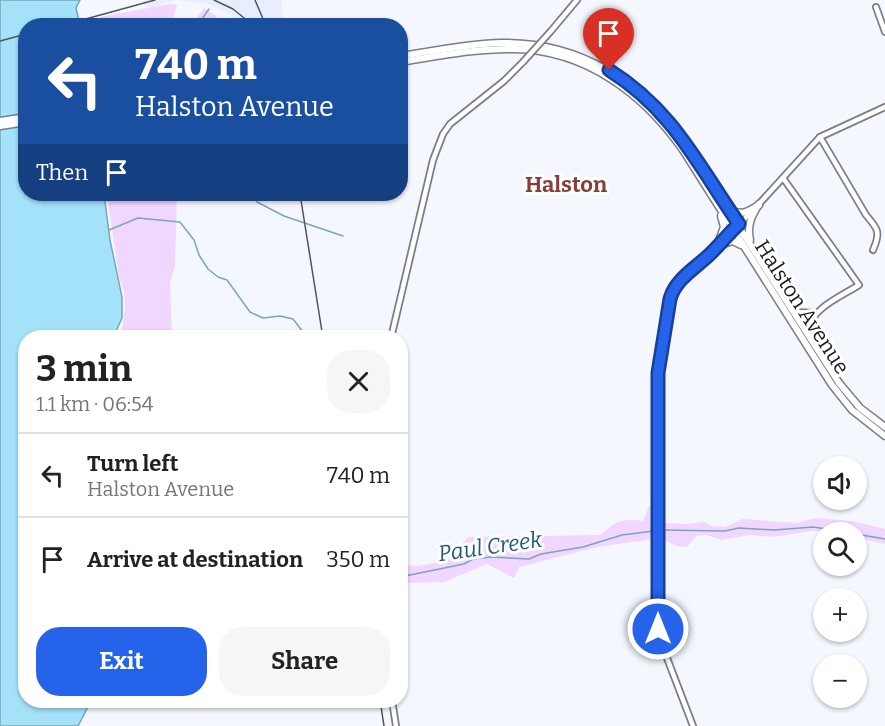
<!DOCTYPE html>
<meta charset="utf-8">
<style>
:root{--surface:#fff;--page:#f6f6f6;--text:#222;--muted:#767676;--line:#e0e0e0;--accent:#2563eb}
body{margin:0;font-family:Bitter,serif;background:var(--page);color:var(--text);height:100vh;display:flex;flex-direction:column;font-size:22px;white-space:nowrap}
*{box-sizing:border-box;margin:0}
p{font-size:20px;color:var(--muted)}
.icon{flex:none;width:33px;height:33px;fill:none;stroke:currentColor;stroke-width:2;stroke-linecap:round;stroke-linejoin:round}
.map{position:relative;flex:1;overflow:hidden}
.panel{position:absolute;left:18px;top:330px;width:390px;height:378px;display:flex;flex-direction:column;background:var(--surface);border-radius:24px;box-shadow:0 2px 4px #0004}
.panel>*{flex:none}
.guide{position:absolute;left:18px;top:18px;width:390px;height:183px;border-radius:24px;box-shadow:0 2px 4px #0004;background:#1a4fa0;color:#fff;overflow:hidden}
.buttons{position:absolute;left:813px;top:456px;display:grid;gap:12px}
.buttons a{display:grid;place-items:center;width:54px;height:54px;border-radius:50%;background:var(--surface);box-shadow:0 2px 4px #0004;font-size:30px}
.pin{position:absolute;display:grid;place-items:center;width:51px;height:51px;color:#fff;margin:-62px -26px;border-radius:50% 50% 50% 0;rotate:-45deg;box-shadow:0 0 6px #0007}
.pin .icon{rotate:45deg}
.me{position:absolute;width:66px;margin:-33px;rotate:0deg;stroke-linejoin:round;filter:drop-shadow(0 0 4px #0008)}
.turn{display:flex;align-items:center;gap:21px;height:126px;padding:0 18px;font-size:27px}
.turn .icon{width:78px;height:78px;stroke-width:2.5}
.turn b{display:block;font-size:42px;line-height:51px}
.then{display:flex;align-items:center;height:57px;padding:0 18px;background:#0003;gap:12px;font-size:22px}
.round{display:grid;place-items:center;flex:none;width:63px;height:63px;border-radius:24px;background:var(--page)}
.summary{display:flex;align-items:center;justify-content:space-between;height:102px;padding:0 18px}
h1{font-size:36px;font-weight:700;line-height:45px}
.primary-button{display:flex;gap:12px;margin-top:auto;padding:12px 18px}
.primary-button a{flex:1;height:69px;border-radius:24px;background:var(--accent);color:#fff;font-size:24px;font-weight:700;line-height:69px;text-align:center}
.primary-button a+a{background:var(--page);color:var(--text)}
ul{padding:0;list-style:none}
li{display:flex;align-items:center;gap:18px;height:84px;padding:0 18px;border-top:2px solid var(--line)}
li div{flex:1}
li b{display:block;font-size:22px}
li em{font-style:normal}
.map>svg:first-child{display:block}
.built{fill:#e8eefe}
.green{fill:#f1d6ff}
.water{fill:#a3e2f9;stroke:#7aa6b7;stroke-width:1.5}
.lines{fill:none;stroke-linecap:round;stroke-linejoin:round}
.stream{stroke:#7aa6b7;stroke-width:1.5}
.minor-casing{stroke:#7b7e85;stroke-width:8}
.major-casing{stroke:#7b7e85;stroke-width:9}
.minor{stroke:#fff;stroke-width:4.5}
.major{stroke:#fff;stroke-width:6}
.rail{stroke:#535458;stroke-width:1.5}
.minor-bridge-casing{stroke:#7b7e85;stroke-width:8;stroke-linecap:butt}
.minor-bridge{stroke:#fff;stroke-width:4.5}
.route-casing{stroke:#184099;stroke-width:15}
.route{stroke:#2563eb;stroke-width:10}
.labels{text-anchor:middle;stroke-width:6;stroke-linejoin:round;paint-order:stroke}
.street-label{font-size:21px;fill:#1a1b1e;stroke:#fff}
.neighbourhood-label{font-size:22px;font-weight:bold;fill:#863e3d;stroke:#fff}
.water-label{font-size:22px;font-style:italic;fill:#1b5c70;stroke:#fff}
</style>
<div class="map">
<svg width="885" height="726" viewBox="0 0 885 726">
<rect width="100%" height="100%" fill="#f5f7fe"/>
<!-- built -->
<polygon class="built" points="144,0 281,0 284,25 244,25 230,14 215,6 198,2 176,0 149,8 144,4"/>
<!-- green -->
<g class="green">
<polygon points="171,4 177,5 171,25 88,25 103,16"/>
<polygon points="204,8 217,16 212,25 184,25 195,20"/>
<polygon points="107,194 177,194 175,266 170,283 172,336 121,337 125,308 124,291 119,277"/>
<path d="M 649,506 L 656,516 L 654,539 L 597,547 L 519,567 L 514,578 L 487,564 L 444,582 L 401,583 L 400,565 L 419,566 L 446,561 L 468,537 L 600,535 C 617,521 621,518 643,521 Z"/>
<polygon points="815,518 852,521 885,529 885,544 857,538 856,532 811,531 773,537 749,535 721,540 707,535 696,536 687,547 677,546 662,539 664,523 686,524 704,522 711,526 725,527 743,519 797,523"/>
</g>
<!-- water -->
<polygon class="water" points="0,0 80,0 76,8 80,25 26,26 26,194 104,194 110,240 122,297 122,318 116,331 117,337 26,338 26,700 91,701 78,726 0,726"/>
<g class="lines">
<!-- stream -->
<g class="stream">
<polyline points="197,26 209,9"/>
<polyline points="253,194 257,202 284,216 343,236"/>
<polyline points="109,230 138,218 180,222 194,240 199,255 208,269 218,277 227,280 250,312 263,318 280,316 293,319 303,332 308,333"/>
<polyline points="661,530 725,531 739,528 774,530 813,527 848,532"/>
<polyline points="856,534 885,539"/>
<polyline points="400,577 464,564 473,559 491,557 529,559 541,554 583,547 622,535 654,531"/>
</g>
<defs>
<g id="minor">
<polyline points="876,7 885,32"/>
<polyline points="551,31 577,0"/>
<path d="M 820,137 L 866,215 C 878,229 881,232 873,250"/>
<path d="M 783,178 L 859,285 C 840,297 812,308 807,331"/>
<polyline points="794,312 815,313"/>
<path d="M 245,338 C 253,333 259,333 268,338"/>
<polyline points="391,338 433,160 443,134 450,124 504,81 523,62"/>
<polyline points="392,700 396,726"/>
<polyline points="693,726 667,658 658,629 658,373 671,294 683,278 709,255 759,204 820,137 885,107"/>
</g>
<g id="major">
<path d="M 400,56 C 434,51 467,44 501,43 C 581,42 642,83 687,146 L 839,383 L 860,408 L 885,427"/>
<path d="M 400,62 C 438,56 477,48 515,49 C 586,50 644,94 683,150 L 832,385 L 852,410 L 885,436"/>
<polyline points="0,121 26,117"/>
<polyline points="0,126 26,122"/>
<path d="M 730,209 C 742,217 748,211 759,205"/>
<path d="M 750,240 C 747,225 751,217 759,204"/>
<polyline points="717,246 724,227 721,216"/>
<polyline points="717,246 733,241 741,245"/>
</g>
</defs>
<!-- minor casing -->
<use href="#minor" class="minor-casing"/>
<!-- major casing -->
<use href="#major" class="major-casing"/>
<!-- minor -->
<use href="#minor" class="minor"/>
<!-- major -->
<use href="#major" class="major"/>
<!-- rail -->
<g class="rail">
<polyline points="214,0 233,9 254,26"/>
<polyline points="255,0 266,26"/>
<polyline points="60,26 155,0"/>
<polyline points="0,41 26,34"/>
<polyline points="300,194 323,338"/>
<polyline points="380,700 384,726"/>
</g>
<defs>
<polyline id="minor-bridge" points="523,62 551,31"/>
</defs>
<!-- minor-bridge casing -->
<use href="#minor-bridge" class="minor-bridge-casing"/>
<!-- minor-bridge -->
<use href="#minor-bridge" class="minor-bridge"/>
</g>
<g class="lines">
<defs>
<path id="route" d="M 609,70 C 673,110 698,165 739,224 C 728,234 719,246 708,256 C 694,269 675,280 670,299 L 658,373 L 658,629"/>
</defs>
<!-- route casing -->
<use href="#route" class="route-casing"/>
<!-- route -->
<use href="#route" class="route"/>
</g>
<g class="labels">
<!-- street labels -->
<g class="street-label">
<text transform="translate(802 307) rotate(57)" y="7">Halston Avenue</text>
</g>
<!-- neighbourhood labels -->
<g class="neighbourhood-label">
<text x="566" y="192">Halston</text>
</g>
<!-- water labels -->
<g class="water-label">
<text transform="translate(490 546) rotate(-8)" y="8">Paul Creek</text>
</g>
</g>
</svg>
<div class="buttons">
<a><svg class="icon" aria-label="sound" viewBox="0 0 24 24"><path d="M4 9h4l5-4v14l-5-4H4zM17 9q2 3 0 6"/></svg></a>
<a><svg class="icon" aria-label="search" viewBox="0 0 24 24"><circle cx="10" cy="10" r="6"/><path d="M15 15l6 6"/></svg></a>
<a>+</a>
<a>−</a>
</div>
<div class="pin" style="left:609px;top:70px;background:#d93025"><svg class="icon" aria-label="arrive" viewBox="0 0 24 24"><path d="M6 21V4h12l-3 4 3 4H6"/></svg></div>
<svg class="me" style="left:658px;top:629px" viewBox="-20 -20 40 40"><circle r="17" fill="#2563eb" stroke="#fff" stroke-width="3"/><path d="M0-11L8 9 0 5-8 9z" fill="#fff"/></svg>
<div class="guide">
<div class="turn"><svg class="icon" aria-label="left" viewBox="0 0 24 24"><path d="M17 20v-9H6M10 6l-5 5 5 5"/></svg><div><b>740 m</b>Halston Avenue</div></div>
<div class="then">Then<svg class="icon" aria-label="arrive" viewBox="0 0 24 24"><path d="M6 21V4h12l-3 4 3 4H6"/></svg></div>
</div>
<section class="panel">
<div class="summary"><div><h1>3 min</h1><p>1.1 km · 06:54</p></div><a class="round"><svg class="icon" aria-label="close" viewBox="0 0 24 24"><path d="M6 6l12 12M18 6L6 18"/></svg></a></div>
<ul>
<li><svg class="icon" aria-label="left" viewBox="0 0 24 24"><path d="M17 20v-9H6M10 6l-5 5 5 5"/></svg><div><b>Turn left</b><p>Halston Avenue</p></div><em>740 m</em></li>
<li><svg class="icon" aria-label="arrive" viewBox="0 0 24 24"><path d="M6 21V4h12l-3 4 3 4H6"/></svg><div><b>Arrive at destination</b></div><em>350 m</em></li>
</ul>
<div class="primary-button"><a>Exit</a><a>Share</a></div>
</section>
</div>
